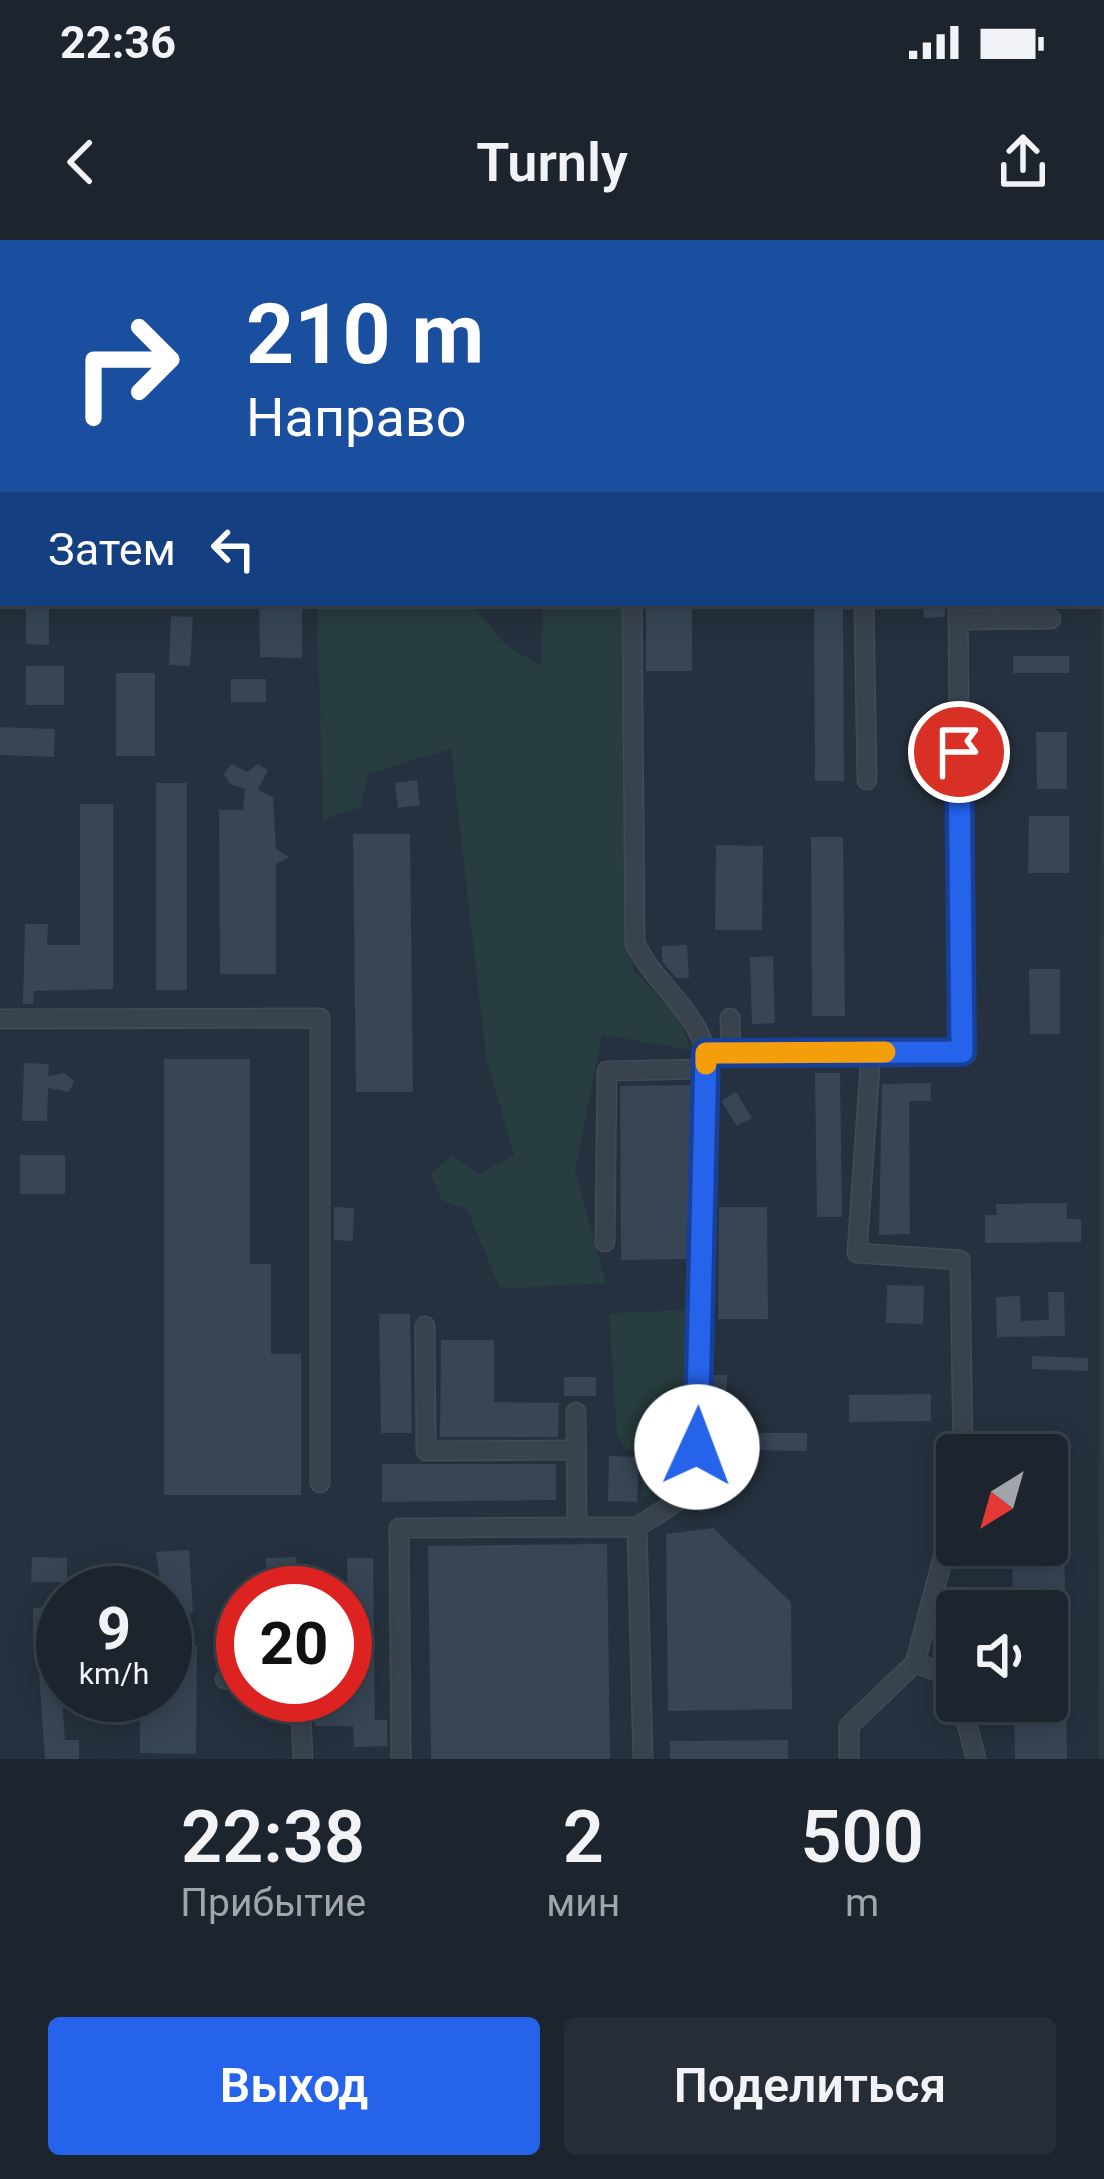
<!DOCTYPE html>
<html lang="ru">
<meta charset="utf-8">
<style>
:root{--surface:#1c252e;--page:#252d36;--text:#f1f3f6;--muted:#a0a5aa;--line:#3a424a;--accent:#2563eb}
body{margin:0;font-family:Roboto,sans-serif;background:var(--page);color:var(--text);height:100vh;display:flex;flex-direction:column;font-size:45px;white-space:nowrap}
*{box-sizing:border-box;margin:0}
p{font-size:39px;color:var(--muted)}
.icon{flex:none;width:66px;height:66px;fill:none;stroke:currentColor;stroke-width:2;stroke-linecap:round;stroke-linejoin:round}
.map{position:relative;height:1519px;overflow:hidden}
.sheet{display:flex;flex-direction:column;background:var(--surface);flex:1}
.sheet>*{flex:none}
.hud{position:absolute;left:0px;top:0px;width:1104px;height:366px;box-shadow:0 6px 30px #0003,0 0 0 3px var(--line);background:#1a4fa0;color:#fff;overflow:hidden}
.needle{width:78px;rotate:217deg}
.controls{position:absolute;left:936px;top:1194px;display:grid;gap:24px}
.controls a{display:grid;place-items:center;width:132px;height:132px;border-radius:12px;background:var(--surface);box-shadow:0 6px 30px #0003,0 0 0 3px var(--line);font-size:60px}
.speed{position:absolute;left:36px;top:1326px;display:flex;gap:24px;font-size:60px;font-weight:700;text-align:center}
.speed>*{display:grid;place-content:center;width:156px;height:156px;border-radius:50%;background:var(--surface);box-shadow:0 6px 30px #0003,0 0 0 3px var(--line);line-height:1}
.speed small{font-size:30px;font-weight:400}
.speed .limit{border:18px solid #d22;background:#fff;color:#111}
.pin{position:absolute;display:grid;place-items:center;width:102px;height:102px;color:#fff;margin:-51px;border:6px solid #fff;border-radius:50%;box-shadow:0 3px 12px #0007}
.me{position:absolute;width:132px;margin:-66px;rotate:2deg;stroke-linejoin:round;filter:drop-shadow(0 0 9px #0008)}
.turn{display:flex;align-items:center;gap:42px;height:252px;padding:0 48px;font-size:54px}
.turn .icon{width:156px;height:156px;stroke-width:2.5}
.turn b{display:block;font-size:84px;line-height:102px}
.then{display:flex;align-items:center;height:114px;padding:0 48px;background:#0003;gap:24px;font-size:45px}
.eta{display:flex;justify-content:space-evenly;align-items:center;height:204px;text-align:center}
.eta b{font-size:72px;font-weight:600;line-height:84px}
.button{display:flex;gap:24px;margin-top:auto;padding:24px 48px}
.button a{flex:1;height:138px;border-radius:12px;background:var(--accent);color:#fff;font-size:48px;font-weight:600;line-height:138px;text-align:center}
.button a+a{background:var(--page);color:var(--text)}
.status{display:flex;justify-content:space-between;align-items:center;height:84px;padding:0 60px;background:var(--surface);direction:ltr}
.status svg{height:33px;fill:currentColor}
header{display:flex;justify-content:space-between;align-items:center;height:156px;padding:0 48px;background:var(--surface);font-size:54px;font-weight:600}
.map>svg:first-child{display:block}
.green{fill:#273d3f}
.building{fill:#374554}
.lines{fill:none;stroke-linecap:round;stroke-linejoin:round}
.minor-casing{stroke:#424c57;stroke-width:21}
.path{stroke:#405657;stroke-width:3;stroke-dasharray:9 9;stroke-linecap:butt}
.minor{stroke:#39434e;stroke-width:18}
.route-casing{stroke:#184099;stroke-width:30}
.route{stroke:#2563eb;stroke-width:21}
.slow{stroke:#f59e0b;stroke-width:21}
</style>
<div class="status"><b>22:36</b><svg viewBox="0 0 49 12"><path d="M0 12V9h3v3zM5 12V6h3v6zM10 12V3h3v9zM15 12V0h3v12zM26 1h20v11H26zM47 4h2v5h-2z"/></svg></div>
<header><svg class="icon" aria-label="back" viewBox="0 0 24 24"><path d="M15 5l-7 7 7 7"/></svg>Turnly<svg class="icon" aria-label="share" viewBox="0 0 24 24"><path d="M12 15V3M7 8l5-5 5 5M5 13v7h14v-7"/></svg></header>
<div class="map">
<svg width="1104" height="1519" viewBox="0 0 1104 1519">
<rect width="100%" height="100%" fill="#25313e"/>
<!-- green -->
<g class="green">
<polygon points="1095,0 1104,0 1104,252 1101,3"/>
<polygon points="1101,309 1104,309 1104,1519 1099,1519 1099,1504"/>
<polygon points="317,363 471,363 506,405 541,426 543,363 625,363 623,562 634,731 680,778 691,810 602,795 575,931 606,1043 500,1049 467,969 441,960 431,934 452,915 479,934 514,915 486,817 451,509 368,534 361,567 323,580"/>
<polygon points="688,1070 685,1214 675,1237 641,1259 643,1214 626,1210 617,1195 609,1073"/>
</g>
<!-- building -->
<g class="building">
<polygon points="26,363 49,363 49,405 26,404"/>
<polygon points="259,363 302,363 302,418 260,417"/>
<rect x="646" y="363" width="46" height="68"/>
<polygon points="814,363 843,363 844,541 815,541"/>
<polygon points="923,363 945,363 945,377 924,378"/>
<polygon points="171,376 193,377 190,426 169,425"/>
<rect x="1013" y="416" width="56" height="17"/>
<rect x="26" y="426" width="38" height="39"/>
<rect x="116" y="433" width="39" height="83"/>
<rect x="231" y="439" width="35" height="23"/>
<polygon points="0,487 55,489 54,517 0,515"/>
<polygon points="1036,492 1067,492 1067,549 1037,549"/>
<polygon points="258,524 268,530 258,550 273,557 276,609 289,617 276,624 276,734 220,734 219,570 243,570 245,549 230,544 224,534 231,524 248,532"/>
<polygon points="417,540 420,565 398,568 395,543"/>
<rect x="156" y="543" width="31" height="207"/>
<polygon points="80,564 113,564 113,749 34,751 33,764 23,764 25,684 48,684 47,705 80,705"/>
<polygon points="1029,576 1069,576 1069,633 1028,633"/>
<polygon points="353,594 410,594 413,852 356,852"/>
<polygon points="811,597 843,597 845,776 812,776"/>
<polygon points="716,605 763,606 762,690 715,690"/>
<polygon points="687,705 689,738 676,738 662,721 662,706"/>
<polygon points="773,716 775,783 752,784 750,717"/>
<polygon points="1029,729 1060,729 1060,794 1030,794"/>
<polygon points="164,819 250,819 250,1024 271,1024 271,1114 301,1114 301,1255 164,1255"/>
<polygon points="24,823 49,824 48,836 65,833 74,841 69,852 48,848 47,881 22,881"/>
<polygon points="815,833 840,833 842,977 817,977"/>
<polygon points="931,843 931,861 909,861 910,994 879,995 882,844"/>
<polygon points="690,845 691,1019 621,1020 620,846"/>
<polygon points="736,852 752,878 737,886 721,861"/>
<rect x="20" y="915" width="45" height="39"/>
<polygon points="1067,963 1067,979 1081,979 1081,1002 985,1003 985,975 997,975 996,964"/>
<polygon points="334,967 354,968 353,1001 334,1000"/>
<polygon points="719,967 767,967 768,1079 718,1079"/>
<polygon points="887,1045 924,1046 923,1084 886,1083"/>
<polygon points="1048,1052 1064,1052 1065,1096 997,1097 996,1057 1020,1056 1021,1081 1049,1080"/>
<polygon points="379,1074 410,1074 412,1193 381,1193"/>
<polygon points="441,1100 494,1100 494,1162 559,1163 558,1197 440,1197"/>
<polygon points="1032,1116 1088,1118 1088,1131 1032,1129"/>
<polygon points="713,1135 727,1135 727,1191 711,1191"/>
<rect x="564" y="1137" width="32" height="19"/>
<polygon points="931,1154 931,1181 849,1182 849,1155"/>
<polygon points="751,1193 807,1193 807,1211 751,1210"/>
<polygon points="609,1216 639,1217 637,1262 608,1261"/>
<polygon points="382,1224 556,1224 556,1260 382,1262"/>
<polygon points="1047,1270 1064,1270 1067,1519 1015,1519 1014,1461 1047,1461 1047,1371 1013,1371 1012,1305 1047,1305"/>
<polygon points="713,1288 791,1362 792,1469 668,1471 666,1294"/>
<polygon points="607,1304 610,1519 431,1519 428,1306"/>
<polygon points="189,1310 193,1373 165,1374 156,1312"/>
<polygon points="32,1317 67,1318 67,1342 31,1342"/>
<polygon points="296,1317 298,1353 267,1353 266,1318"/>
<polygon points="347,1318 373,1318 375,1480 387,1480 387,1506 354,1507 353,1486 315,1486 314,1455 349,1455"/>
<polygon points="63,1367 63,1404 33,1404 33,1368"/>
<polygon points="165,1406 197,1406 196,1514 140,1513 140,1455 165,1455"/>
<polygon points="60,1431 65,1500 79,1500 79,1519 45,1519 39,1432"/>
<polygon points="788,1500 788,1519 670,1519 670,1501"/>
</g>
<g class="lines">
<defs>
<g id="minor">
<polyline points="798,0 798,3"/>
<polyline points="0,85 0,114"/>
<polyline points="1101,276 1104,276"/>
<path d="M 632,363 L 635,703 C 655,745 696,769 706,813 L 706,991 L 695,1250 L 637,1287 L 643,1519"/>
<polyline points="864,363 867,540"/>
<polyline points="958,380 1051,379"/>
<polyline points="730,778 731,813"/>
<polyline points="0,779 320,778 320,1243"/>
<polyline points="871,812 857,1013 960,1020 963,1215"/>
<polyline points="706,813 962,812 958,363"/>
<polyline points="605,1002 607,831 706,829"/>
<polyline points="425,1086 426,1211 576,1210"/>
<polyline points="576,1172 577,1287"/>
<polyline points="915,1423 949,1435 957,1452"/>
<polyline points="225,1439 243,1440"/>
<polyline points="300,1455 303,1519"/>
<polyline points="961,1461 976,1519"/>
<polyline points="401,1519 399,1288 637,1287"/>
<polyline points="849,1519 849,1486 915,1423 957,1265"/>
</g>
</defs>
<!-- minor casing -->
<use href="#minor" class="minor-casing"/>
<!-- path -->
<polyline class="path" points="283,3 285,0"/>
<!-- minor -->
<use href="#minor" class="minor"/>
</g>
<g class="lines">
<defs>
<polyline id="route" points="697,1207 706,813 962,812 959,512"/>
</defs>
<!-- route casing -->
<use href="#route" class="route-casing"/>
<!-- route -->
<use href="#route" class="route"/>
<!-- slow -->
<polyline class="slow" points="706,824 706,813 885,812"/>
</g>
</svg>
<div class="controls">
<a><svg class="needle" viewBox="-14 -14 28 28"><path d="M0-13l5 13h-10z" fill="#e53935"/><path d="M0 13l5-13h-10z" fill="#a0a5aa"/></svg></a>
<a><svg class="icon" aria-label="sound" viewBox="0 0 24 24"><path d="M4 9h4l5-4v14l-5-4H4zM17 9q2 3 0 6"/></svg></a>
</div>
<div class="speed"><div>9<small>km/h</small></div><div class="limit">20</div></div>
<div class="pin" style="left:959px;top:512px;background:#d93025"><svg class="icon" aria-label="arrive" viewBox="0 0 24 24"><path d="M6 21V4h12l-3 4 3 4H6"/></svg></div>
<svg class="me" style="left:697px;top:1207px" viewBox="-20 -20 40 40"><circle r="19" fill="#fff"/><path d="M0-13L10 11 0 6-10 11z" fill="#2563eb"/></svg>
<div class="hud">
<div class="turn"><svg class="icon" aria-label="right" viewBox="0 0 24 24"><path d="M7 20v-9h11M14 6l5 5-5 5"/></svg><div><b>210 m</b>Направо</div></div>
<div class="then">Затем<svg class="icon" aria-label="left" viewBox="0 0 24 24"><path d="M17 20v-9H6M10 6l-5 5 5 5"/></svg></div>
</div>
</div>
<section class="sheet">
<div class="eta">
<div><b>22:38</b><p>Прибытие</p></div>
<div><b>2</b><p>мин</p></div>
<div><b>500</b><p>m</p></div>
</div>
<div class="button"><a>Выход</a><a>Поделиться</a></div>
</section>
